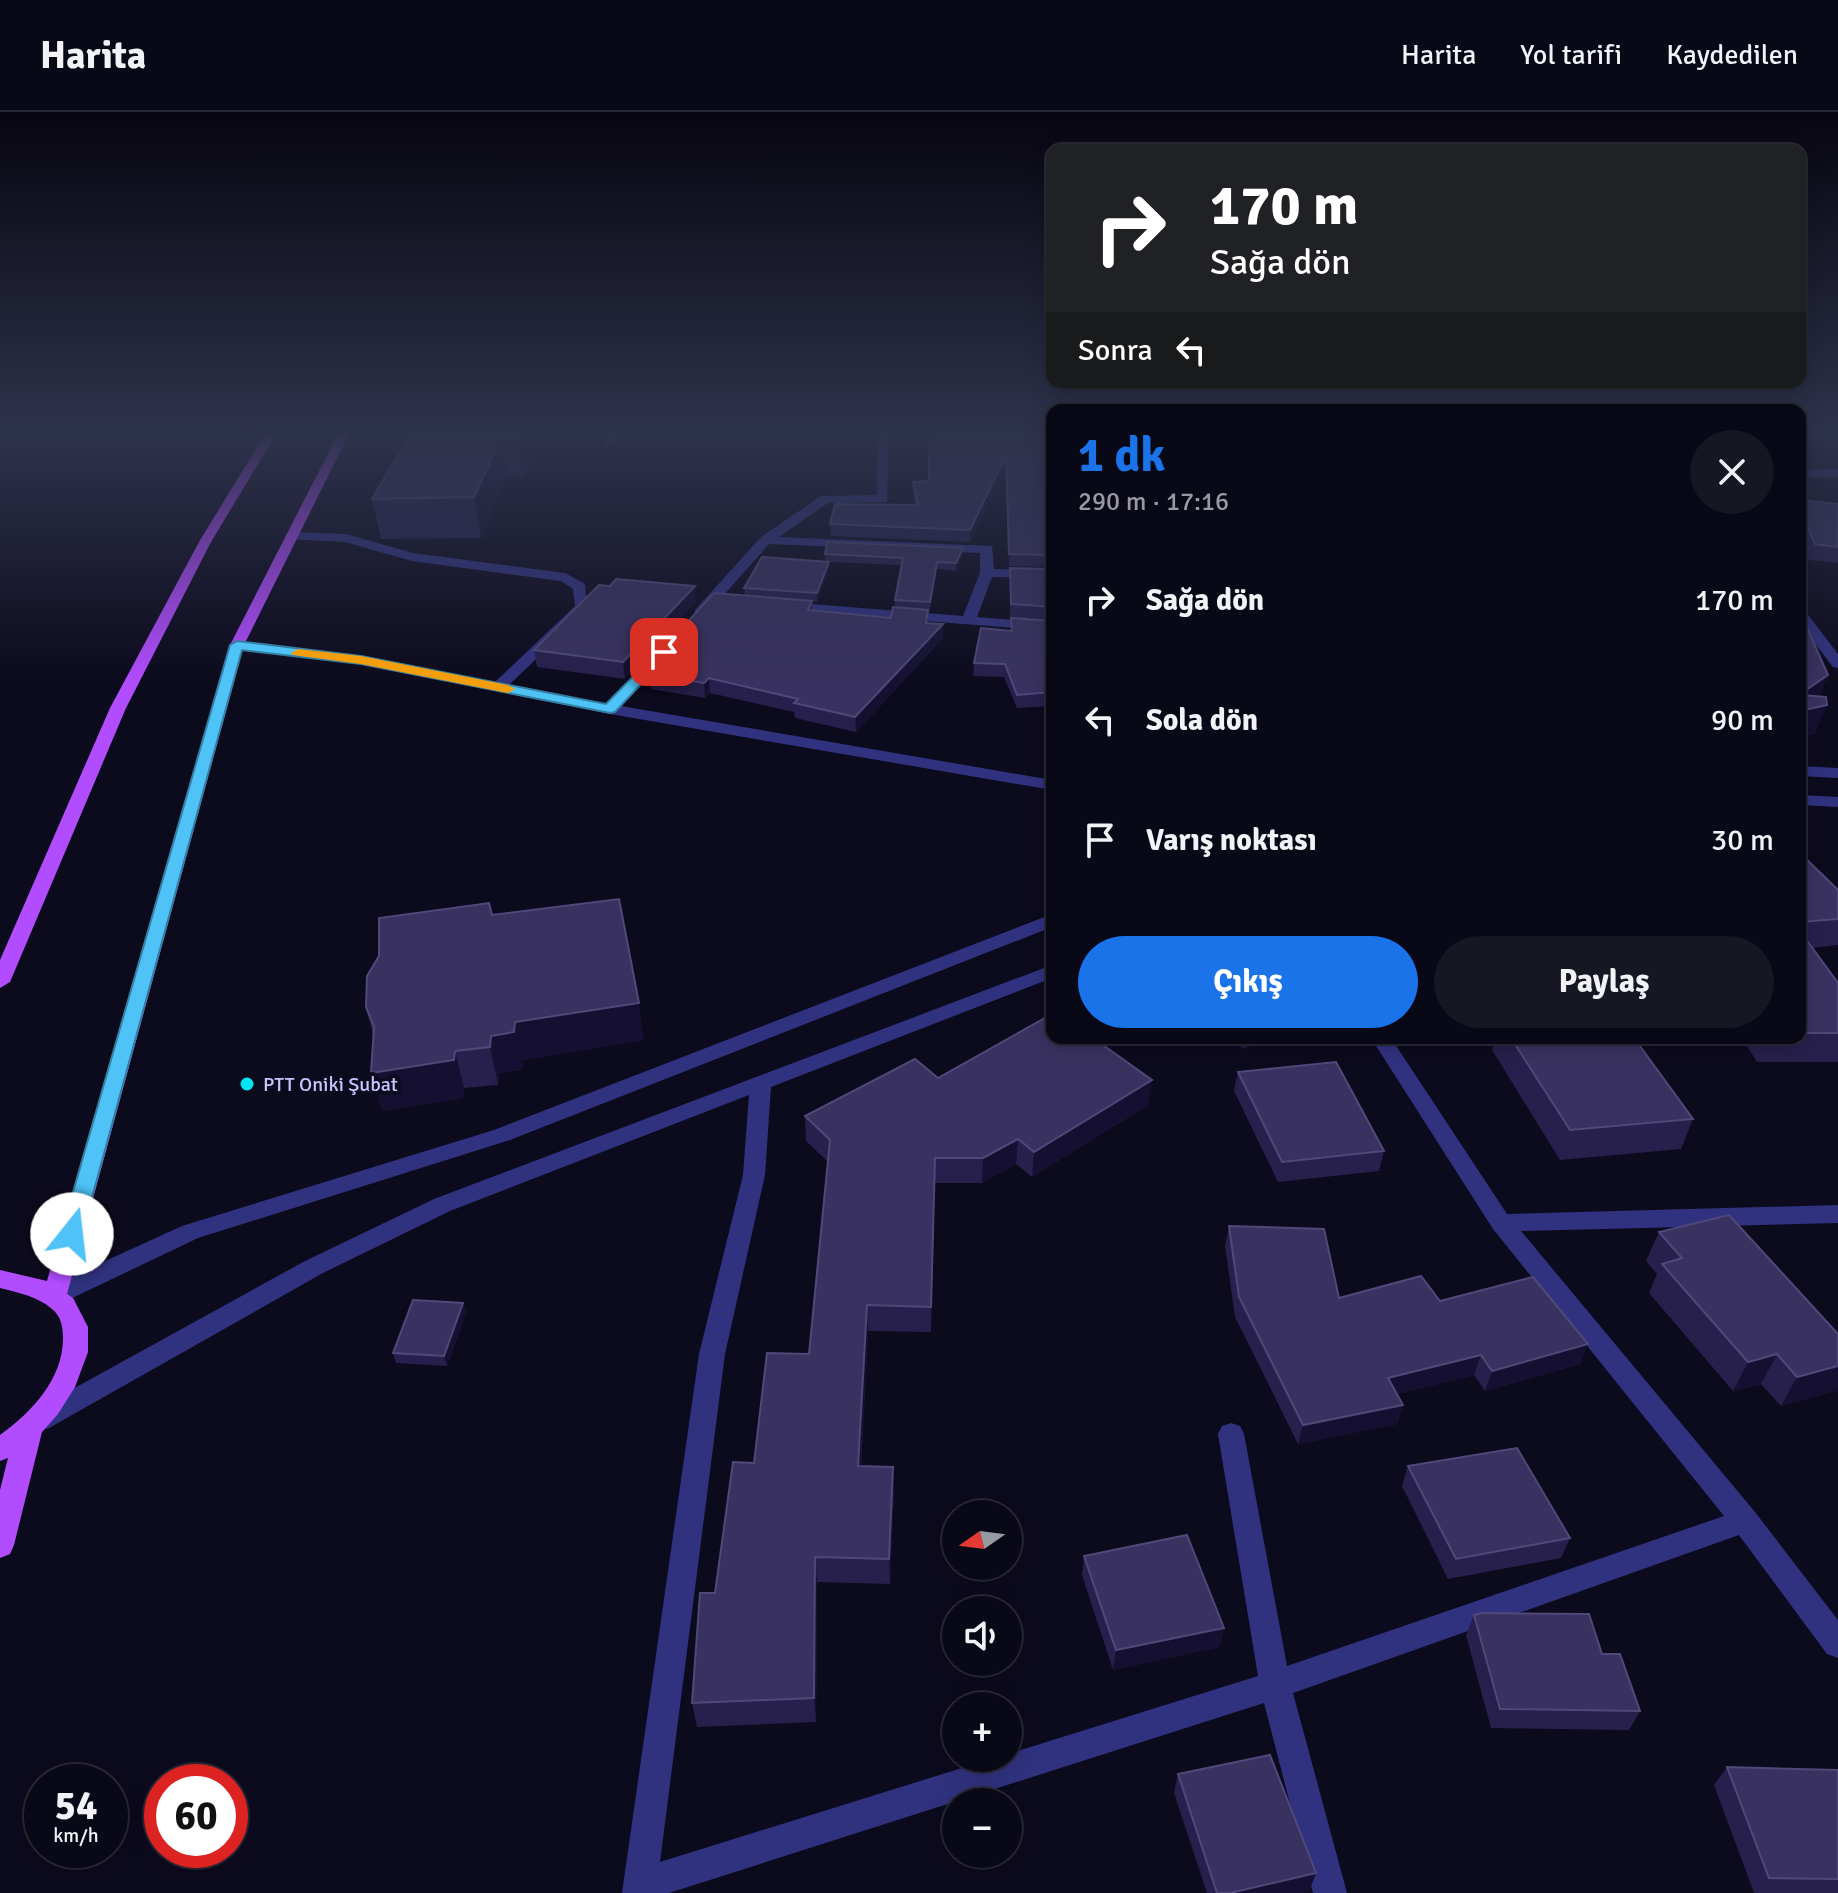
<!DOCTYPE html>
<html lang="tr">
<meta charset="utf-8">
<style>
:root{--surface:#090816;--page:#171623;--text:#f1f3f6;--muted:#999aa1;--line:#292935;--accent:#1a73e8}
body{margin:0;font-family:Signika,sans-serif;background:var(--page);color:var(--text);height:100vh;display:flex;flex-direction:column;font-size:30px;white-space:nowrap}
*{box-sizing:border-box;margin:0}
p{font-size:26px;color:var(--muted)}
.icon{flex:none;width:44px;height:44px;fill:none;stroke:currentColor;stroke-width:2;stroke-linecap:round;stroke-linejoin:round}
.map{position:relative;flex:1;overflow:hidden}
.details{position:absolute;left:1046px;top:292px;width:760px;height:640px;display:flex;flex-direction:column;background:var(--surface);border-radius:16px;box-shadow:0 4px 20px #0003,0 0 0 2px var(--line)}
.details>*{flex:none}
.top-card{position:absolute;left:1046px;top:32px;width:760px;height:244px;border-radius:16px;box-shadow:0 4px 20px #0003,0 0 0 2px var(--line);background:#202124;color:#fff;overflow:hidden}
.needle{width:52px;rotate:256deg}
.tools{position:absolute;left:942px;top:1388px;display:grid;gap:16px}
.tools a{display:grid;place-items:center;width:80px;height:80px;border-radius:50%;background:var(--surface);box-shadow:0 4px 20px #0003,0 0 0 2px var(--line);font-size:40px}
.speed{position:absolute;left:24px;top:1652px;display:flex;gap:16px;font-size:40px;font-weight:700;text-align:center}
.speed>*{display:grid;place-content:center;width:104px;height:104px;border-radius:50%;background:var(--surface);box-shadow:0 4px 20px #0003,0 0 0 2px var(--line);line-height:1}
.speed small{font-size:20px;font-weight:400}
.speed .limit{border:12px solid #d22;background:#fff;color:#111}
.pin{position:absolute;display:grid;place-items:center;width:68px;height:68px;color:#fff;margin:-34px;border-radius:16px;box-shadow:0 4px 12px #0006}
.me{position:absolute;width:88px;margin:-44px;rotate:16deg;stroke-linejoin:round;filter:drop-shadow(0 0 6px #0008)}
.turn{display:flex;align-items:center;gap:28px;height:168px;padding:0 32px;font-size:36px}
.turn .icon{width:104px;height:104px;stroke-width:2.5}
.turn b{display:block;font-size:56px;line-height:68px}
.then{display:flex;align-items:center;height:76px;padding:0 32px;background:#0003;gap:16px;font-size:30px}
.round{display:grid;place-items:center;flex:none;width:84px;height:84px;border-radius:42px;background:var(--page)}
.headline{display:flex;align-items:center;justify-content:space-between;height:136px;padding:0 32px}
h1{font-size:48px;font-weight:700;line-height:60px;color:var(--accent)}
.cta{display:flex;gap:16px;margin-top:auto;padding:16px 32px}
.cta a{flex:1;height:92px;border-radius:48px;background:var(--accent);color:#fff;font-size:32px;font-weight:700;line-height:92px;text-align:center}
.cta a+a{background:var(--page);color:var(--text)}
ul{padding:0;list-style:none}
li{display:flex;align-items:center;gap:24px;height:120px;padding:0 32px}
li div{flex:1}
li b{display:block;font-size:30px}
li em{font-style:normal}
header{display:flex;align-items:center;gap:48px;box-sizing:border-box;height:112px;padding:0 40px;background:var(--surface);border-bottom:2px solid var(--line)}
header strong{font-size:38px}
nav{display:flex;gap:44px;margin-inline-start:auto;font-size:28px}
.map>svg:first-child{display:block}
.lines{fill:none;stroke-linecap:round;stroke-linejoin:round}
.street{fill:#31327f;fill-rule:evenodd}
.primary{fill:#b24cff;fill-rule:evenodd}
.wall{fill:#27204c;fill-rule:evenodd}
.shaded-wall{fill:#151031}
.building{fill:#393260;stroke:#4f4979;stroke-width:2}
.route{fill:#4fc3f7;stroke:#337fa1;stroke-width:2}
.slow{fill:#f59e0b}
.poi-dot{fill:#00e5f0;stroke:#0c0a1d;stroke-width:3}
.labels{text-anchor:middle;stroke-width:8;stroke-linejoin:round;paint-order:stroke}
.poi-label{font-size:20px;fill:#c9c5ff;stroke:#0c0a1d;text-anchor:start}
</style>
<header>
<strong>Harita</strong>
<nav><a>Harita</a><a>Yol tarifi</a><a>Kaydedilen</a></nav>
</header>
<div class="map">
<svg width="1838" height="1781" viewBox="0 0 1838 1781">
<rect width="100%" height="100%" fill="#0c0a1d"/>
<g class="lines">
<!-- street -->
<g class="street">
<polygon points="608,322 619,322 613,334 609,335 603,332"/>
<polygon points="877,322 889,322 887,390 828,391 779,425 992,434 994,457 1052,458 1052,466 992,465 977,505 1052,511 1052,519 785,498 778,494 785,490 963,504 980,461 980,441 769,432 705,504 695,504 695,498 761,425 821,384 877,383"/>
<polygon points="1838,357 1838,365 1800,366 1800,358"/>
<polygon points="292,420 346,422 413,441 565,461 585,472 587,498 509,573 606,592 657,539 662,538 669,542 667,545 621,594 1052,668 1052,678 610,602 361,552 232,536 230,533 237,529 361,544 495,570 575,494 573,477 561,469 412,449 345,430 287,427 286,424"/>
<polygon points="1800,498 1805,499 1838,542 1838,556 1833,555 1800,512"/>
<polygon points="1800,654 1838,656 1838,666 1800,664"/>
<polygon points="1800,683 1838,685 1838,695 1800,693"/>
<polygon points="1052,802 1052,815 510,1028 198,1126 64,1190 55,1192 46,1190 43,1183 46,1176 182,1114 494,1018"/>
<polygon points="1052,853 1052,866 771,975 765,1063 725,1242 660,1750 994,1646 1008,1646 1008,1642 1258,1564 1218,1322 1222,1314 1231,1311 1240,1314 1244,1322 1287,1554 1724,1404 1493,1117 1371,926 1391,926 1507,1102 1838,1093 1838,1111 1521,1119 1755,1400 1838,1508 1838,1546 1827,1542 1739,1423 1293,1581 1347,1781 1313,1781 1264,1591 669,1781 622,1781 699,1242 743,1063 749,983 450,1099 323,1161 49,1316 40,1319 31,1316 27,1308 31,1300 305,1149 434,1087"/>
</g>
<!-- primary -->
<g class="primary">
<polygon points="265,322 276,322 211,430 126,596 10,870 0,876 0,848 110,596 199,430"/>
<path d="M 338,322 L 349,322 L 244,533 L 67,1182 L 73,1186 L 88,1215 L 88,1240 L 75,1275 L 58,1302 L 42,1320 L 14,1433 L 10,1442 L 0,1446 L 0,1378 L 8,1346 L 0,1349 L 0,1323 C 32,1300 63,1267 63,1226 C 63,1215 61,1204 52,1197 C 37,1184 19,1181 0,1176 L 0,1158 L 47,1169 L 230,533 Z"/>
</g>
</g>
<!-- wall -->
<g class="wall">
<polygon points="410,322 551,322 523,365 507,365 481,426 381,427 372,387"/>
<polygon points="934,322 1052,322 1052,455 1009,454 1006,355 970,430 831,424 830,412 915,393 913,381 913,370 929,369 935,328"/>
<polygon points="1800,388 1838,392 1838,451 1809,448 1800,424"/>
<path d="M 825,442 L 963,443 L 956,459 L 937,457 L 930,498 L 928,498 L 928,511 L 943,526 L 856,620 L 795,606 L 794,600 L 710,581 L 705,586 L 651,577 L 651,571 L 647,570 L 645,556 L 745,484 L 744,476 L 825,449 ZM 829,450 L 901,453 L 895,488 L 895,496 L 891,506 L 812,499 L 812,489 L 817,490 L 829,457 Z"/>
<polygon points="1010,456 1052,457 1052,508 1010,505"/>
<polygon points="696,490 625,567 537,555 534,538"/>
<polygon points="1011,506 1052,509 1052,594 1017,596 1004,565 973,564 974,551 1011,519"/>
<polygon points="1800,741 1838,778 1838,833 1812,836 1838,871 1838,950 1757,950 1742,926 1800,926"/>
<polygon points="492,803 644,928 523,948 522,958 499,961 498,973 464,976 463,986 382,999 371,961 373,923 366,895"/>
<polygon points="1227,926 1262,926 1245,937"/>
<polygon points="1496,926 1634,926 1693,1007 1681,1037 1560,1048 1492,938"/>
<polygon points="1238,960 1384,1039 1379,1059 1278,1070 1234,979"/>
<polygon points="938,966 1148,993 1032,1065 1016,1052 982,1071 935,1071 931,1220 868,1219 861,1354 893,1355 894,1380 890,1472 817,1470 816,1610 697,1615 692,1591 715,1481 754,1351 809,1242 828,1050 806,1029 805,1004"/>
<polygon points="1229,1114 1339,1186 1440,1189 1588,1232 1580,1252 1485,1279 1474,1263 1397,1282 1403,1293 1397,1312 1298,1332 1235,1205 1225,1134"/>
<polygon points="1659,1120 1838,1222 1781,1294 1761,1272 1733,1279 1649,1181 1657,1162 1646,1149"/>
<polygon points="463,1191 466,1201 447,1254 396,1251 393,1241"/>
<polygon points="1408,1354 1570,1426 1561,1446 1448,1467 1402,1374"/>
<polygon points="1084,1444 1224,1516 1219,1535 1113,1558 1082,1463"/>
<polygon points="1474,1503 1602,1542 1640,1599 1629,1618 1491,1616 1466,1523"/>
<polygon points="1727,1655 1838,1658 1838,1781 1754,1781 1714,1673"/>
<polygon points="1178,1662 1316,1761 1309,1779 1302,1781 1207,1781 1174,1681"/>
</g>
<!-- shaded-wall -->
<g class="shaded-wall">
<polygon points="520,322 551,322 523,365 517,327"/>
<polygon points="501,326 507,365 481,426 474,385"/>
<polygon points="1006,344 1006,355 970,430 970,418"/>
<polygon points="963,436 963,443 956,459 956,451"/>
<polygon points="829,450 829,457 817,490 817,481"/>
<polygon points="937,450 937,457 930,498 930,490"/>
<polygon points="695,474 696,490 625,567 623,550"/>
<polygon points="943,512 943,526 856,620 855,605"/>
<polygon points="1828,563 1817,591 1827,593 1815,622 1800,625 1800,582"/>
<polygon points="709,566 710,581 705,586 704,571"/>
<polygon points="639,891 644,928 523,948 522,958 499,961 498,973 490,935 491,924 515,910"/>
<polygon points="1247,926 1262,926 1245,937"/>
<polygon points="455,939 464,976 463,986 382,999 371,961"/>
<polygon points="1152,968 1148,993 1032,1065 1034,1040"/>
<polygon points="1018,1027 1016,1052 982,1071 983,1046"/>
<polygon points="463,1191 466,1201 447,1254 444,1244"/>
<polygon points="867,1193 868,1219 859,1379 858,1354"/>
<polygon points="1588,1232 1580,1252 1485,1279 1492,1259"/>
<polygon points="1777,1242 1761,1272 1733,1279 1748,1250"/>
<polygon points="1481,1243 1474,1263 1382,1286 1388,1266"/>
<polygon points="1838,1254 1838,1279 1781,1294 1797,1265"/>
<polygon points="1403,1293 1397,1312 1298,1332 1303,1313"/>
<polygon points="893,1355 894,1380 890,1472 889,1447"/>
<polygon points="815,1445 817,1470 816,1610 814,1586"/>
<polygon points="1224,1516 1219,1535 1113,1558 1116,1538"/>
<polygon points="1316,1761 1309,1779 1302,1781 1230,1781"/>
</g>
<!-- building -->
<g class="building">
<polygon points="410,322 520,322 517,327 501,326 474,385 372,387"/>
<polygon points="937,322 1052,322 1052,443 1009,442 1006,344 970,418 830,412 835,392 918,393 913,370 929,369 929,328 938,328"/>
<polygon points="1800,388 1838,392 1838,435 1815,432 1800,395"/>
<polygon points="827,430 963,436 956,451 937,450 930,490 895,488 903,446 825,442"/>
<polygon points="762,445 829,450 817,481 744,476"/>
<polygon points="1010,456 1052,457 1052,495 1011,492"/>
<polygon points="616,467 695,474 623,550 534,538 599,473 610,474"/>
<polygon points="714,481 812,489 808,498 891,506 893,495 928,498 926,511 943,512 855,605 794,591 798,587 709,566 704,571 650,562 655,557 645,556"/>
<polygon points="1800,500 1828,563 1800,582"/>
<polygon points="1011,506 1052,509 1052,580 1017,583 1005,552 974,551 981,516 1012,519"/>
<polygon points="1800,583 1826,585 1827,593 1800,599"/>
<polygon points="1800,741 1838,778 1838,807 1800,810"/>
<polygon points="619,787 639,891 515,910 514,920 491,924 490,935 455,939 454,948 371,961 374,915 366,895 367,864 379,844 379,806 489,791 492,803"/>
<polygon points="1800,819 1838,871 1838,921 1800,921"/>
<polygon points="1052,902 1052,926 1093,926 1152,968 1034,1040 1018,1027 983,1046 935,1046 931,1195 867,1193 858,1354 893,1355 889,1447 815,1445 814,1586 692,1591 700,1481 715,1481 733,1350 754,1351 767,1241 809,1242 830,1028 805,1004 915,947 938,966"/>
<polygon points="1511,926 1634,926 1693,1007 1570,1018"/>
<polygon points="1336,950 1384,1039 1282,1050 1238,960"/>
<polygon points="1729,1103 1838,1222 1838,1254 1797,1265 1777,1242 1748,1250 1662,1152 1682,1146 1659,1120"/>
<polygon points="1229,1114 1324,1117 1339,1186 1421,1164 1440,1189 1533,1165 1588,1232 1492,1259 1481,1243 1388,1266 1403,1293 1303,1313 1239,1185"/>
<polygon points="413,1188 463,1191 444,1244 393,1241"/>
<polygon points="1517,1336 1570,1426 1456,1447 1408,1354"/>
<polygon points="1187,1423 1224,1516 1116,1538 1084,1444"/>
<polygon points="1482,1501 1589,1502 1602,1542 1620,1542 1640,1599 1500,1597 1474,1503"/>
<polygon points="1270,1643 1316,1761 1230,1781 1217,1781 1178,1662"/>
<polygon points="1727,1655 1838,1658 1838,1767 1769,1766"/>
</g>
<!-- sky -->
<linearGradient id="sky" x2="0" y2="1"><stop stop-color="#070610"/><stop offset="0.56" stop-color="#2e334c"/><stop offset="1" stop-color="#2e334c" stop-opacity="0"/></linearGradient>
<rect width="1838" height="572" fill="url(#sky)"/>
<!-- route -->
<polygon class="route" points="237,529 361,544 606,592 659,538 671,540 615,600 610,601 361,552 242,538 82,1122 79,1128 64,1128 61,1122 230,533"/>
<!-- slow -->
<polygon class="slow" points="298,537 361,544 508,573 515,577 508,581 361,552 293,543 291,541"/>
<!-- markers -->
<circle class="poi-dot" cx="247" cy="972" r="8"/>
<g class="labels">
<!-- poi labels -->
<g class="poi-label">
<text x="263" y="979">PTT Oniki Şubat</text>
</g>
</g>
</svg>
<div class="tools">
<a><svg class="needle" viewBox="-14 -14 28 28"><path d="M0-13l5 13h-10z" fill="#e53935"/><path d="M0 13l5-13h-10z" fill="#999aa1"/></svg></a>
<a><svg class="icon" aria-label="sound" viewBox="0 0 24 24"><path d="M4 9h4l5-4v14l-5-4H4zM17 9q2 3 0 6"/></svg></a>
<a>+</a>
<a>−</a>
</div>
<div class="speed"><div>54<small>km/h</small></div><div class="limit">60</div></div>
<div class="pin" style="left:664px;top:540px;background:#d93025"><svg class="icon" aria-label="arrive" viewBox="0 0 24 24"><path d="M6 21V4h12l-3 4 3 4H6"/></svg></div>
<svg class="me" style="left:72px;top:1122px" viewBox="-20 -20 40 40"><circle r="19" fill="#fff"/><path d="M0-13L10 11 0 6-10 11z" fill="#4fc3f7"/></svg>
<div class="top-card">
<div class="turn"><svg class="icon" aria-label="right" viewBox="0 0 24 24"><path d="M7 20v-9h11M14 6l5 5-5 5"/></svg><div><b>170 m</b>Sağa dön</div></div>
<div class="then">Sonra<svg class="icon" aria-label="left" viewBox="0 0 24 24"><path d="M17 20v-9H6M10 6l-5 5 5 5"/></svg></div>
</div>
<section class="details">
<div class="headline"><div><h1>1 dk</h1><p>290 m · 17:16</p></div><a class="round"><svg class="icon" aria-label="close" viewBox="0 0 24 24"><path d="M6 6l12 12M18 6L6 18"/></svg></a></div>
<ul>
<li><svg class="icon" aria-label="right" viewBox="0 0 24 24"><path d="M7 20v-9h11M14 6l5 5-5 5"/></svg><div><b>Sağa dön</b></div><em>170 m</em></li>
<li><svg class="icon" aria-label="left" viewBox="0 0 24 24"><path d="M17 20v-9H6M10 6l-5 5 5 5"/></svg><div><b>Sola dön</b></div><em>90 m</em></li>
<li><svg class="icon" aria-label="arrive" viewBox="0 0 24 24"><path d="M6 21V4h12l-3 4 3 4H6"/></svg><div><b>Varış noktası</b></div><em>30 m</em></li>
</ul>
<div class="cta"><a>Çıkış</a><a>Paylaş</a></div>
</section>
</div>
